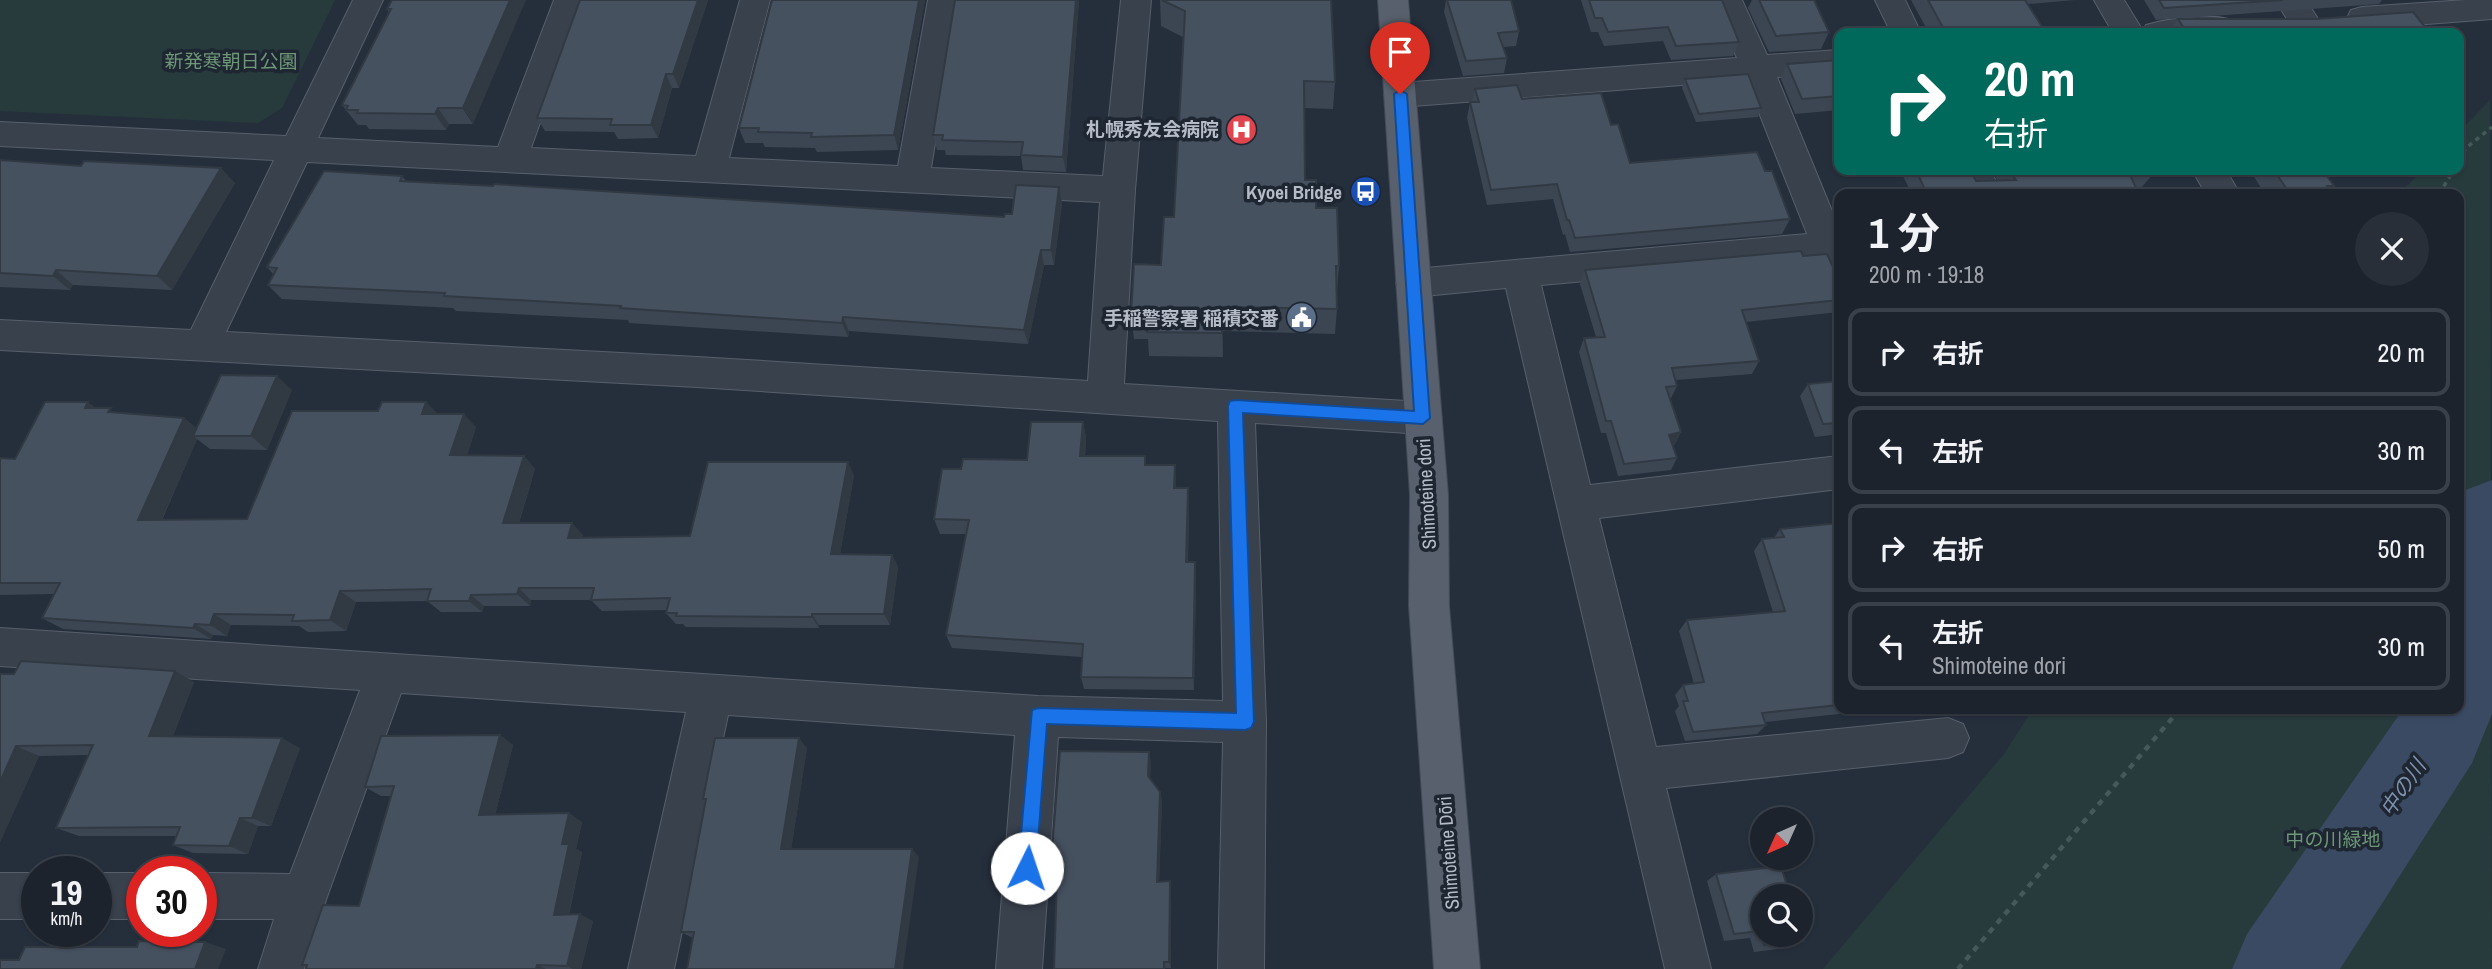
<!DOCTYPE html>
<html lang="ja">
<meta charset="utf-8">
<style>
:root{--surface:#1c232d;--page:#292f39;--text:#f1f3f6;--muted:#a0a4aa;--line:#3a4049}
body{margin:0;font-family:"Archivo Narrow","Noto Sans JP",sans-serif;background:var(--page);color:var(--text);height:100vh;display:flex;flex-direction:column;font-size:26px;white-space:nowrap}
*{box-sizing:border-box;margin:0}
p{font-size:23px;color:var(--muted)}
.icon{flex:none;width:38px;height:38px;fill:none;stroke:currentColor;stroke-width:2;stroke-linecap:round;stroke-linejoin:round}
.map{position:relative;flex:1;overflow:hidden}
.panel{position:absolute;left:1834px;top:189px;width:630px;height:525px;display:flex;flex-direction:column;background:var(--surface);border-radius:14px;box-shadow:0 2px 5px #0004,0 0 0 2px var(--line)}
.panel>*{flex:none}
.top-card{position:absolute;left:1834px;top:28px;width:630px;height:147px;border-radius:14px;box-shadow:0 2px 5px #0004,0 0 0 2px var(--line);background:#00695c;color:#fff;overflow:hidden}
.needle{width:46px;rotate:225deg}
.fabs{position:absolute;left:1750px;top:807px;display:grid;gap:14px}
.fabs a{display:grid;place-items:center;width:63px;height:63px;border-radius:50%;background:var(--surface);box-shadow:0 2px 5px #0004,0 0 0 2px var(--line);font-size:35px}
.speed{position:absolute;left:21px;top:856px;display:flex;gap:14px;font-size:35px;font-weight:700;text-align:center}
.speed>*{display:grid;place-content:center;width:91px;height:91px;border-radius:50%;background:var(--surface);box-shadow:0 2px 5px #0004,0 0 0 2px var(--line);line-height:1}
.speed small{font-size:18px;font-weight:400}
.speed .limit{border:10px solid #d22;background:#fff;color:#111}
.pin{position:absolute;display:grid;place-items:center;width:60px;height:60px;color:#fff;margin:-72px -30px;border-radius:50% 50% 50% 0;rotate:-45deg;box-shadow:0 0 7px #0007}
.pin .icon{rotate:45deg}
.me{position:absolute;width:77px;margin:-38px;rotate:4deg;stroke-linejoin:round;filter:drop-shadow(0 0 5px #0008)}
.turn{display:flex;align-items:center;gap:24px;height:147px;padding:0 35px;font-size:32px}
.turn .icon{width:91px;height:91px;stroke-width:2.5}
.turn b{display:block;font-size:49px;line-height:60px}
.round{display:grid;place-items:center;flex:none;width:74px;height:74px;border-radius:37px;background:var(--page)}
.summary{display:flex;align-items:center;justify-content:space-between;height:119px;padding:0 35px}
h1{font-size:42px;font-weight:700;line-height:52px}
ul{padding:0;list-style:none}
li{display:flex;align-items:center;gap:21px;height:88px;margin:0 14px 10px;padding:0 21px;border:4px solid var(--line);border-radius:14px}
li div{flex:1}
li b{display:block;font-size:26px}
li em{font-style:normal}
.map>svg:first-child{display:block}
.green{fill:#273b3d}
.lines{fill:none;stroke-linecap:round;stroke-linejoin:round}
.river{fill:#3a4a63;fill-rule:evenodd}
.minor-casing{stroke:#575f6b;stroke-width:2}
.major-casing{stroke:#424a56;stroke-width:2}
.path-far1{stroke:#45585a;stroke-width:3.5;stroke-dasharray:4.5 4.5;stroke-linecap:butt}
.path{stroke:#45585a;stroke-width:4.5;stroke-dasharray:6 6;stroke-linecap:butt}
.minor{fill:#39414d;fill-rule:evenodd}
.major{fill:#57606c;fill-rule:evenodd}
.wall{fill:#3c4653}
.shaded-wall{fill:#313943}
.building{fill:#465160;stroke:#313943;stroke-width:2}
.route{fill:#1a73e8;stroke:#114b97;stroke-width:2}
.labels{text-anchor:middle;stroke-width:7;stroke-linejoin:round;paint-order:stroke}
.park-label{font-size:19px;fill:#6d9777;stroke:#1e2632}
.poi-label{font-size:19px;font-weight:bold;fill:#b5bcc8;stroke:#1e2632;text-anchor:end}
.street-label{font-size:19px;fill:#b5bcc8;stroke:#1e2632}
.water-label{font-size:21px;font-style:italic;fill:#7e92ae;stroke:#1e2632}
</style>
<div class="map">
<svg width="2492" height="969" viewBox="0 0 2492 969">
<rect width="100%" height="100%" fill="#252f3c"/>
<!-- green -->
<g class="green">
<polygon points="0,0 335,0 282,108 258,123 0,111"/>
<polygon points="2490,100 2492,969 1823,969 2004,754 2033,709 2459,709 2459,194 2399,194 2423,170 2459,170 2459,132"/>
</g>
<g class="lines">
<!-- river -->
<polygon class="river" points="2492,480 2492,714 2472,763 2340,969 2232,969 2247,934 2403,709 2459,709 2459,499 2463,491"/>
<defs>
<g id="minor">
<path d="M 353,0 L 383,0 L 318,138 L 498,147 L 554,0 L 584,0 L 531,148 L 696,156 L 740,0 L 770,0 L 729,158 L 898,166 L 928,0 L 958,0 L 931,168 L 1103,176 L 1121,0 L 1151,0 L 1135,190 L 1124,384 L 1423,402 L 1436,407 L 1442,418 L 1436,429 L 1423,434 L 1255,423 L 1266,722 L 1264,969 L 1218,969 L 1223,742 L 1058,737 L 1042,969 L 996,969 L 1015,735 L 728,715 L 674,969 L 628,969 L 686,712 L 401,693 L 327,897 L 304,969 L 258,969 L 274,919 L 201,919 L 201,873 L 290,874 L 360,690 L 0,666 L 0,628 L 1038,696 L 1223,701 L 1218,421 L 697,387 L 0,350 L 0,320 L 191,330 L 274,160 L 0,146 L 0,122 L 286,136 ZM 307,162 L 1100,202 L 1088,381 L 697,357 L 226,332 Z"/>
<polygon points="1712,0 1742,0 1767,55 1839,50 1839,72 1777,77 1839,228 1839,284 1827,280 1818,260 1541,285 1590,485 1839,456 1839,489 1599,518 1656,747 1948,718 1963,724 1969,738 1963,752 1948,758 1666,788 1711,969 1665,969 1506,288 1414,297 1402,293 1396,283 1402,273 1414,269 1807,234 1746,80 1400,107 1389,103 1384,95 1389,87 1400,83 1737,58"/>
<polygon points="1875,0 1905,0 1921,33 1891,33"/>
<path d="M 2094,0 L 2124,0 L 2143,31 L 2146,25 C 2170,18 2208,13 2232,20 L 2237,28 L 2233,33 L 2113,33 Z"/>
<polygon points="2275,0 2306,0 2320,22 2316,30 2305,33 2294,30"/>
<polygon points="2466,0 2492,0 2492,19 2362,29 2351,26 2347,18 2351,10 2362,7"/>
<polygon points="1956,170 1990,170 2003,194 1969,194"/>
<polygon points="2192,170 2226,170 2240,194 2206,194"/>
<rect x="0" y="873" width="37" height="46"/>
<rect x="96" y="873" width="46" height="46"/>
</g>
<polygon id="major" points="1378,0 1408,0 1448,495 1449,606 1480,969 1434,969 1409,606 1410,495"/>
</defs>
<!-- minor casing -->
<use href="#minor" class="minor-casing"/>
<!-- major casing -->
<use href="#major" class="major-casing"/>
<!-- path-far1 -->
<g class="path-far1">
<polyline points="2459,161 2466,148 2492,127"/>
<polyline points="2439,194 2454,170"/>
</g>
<!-- path -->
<polyline class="path" points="1958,969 2180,709"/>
<!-- minor -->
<use href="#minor" class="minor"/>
<!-- major -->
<use href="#major" class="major"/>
</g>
<!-- wall -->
<g class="wall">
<polygon points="392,0 473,124 449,124 446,130 369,129 366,125 358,125 342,105 389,12 387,9"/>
<polygon points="708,0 679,88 672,88 658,138 618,139 614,132 545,131 537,118"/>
<polygon points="772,0 925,0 898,150 817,152 815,148 765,147 763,143 745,143 739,128"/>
<polygon points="1079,0 1066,172 1023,170 1021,156 946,155 945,150 937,150 933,135"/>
<polygon points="1160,0 1331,0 1335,82 1333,109 1305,108 1305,180 1339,266 1337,291 1337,309 1335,334 1223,331 1223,357 1149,356 1148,339 1134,339 1131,315 1161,265 1174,217 1183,37 1161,26"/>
<polygon points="1446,0 1511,0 1519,31 1516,46 1503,47 1507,58 1504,73 1463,76 1444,12"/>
<polygon points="1581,0 1722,0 1739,42 1733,56 1671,60 1663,41 1604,46 1598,32 1591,32"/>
<polygon points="1752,0 1814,0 1829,32 1821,49 1769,52 1748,8"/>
<polygon points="1911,0 2075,0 2028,4 2046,33 1929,33"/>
<polygon points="2144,0 2382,0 2379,4 2156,20"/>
<polygon points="2178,19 2317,19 2430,33 2168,33"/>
<polygon points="1839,60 1839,110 1795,114 1781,79 1787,64"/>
<polygon points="1685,79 1761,108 1758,117 1696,122 1682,88"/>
<polygon points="1475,89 1522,99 1611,125 1630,163 1765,171 1790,219 1782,234 1570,252 1565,234 1563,235 1553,199 1487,205 1467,118 1470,102 1472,102"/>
<polygon points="0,160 235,183 172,290 73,285 70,290 0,287"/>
<polygon points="1900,170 1971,170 1976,181 1998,181 1991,170 2151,170 2153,174 2141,188 2136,188 2139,194 1912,194"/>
<polygon points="2238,170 2323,170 2334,186 2329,190 2332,194 2265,194 2251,172 2240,172"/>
<polygon points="402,176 406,181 1004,217 1062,203 1054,265 1044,265 1028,344 849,331 848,337 629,323 628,320 456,311 453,308 282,299 268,285 273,274 267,267"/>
<polygon points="1803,256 1839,270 1839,312 1746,322 1759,361 1752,374 1676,380 1677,386 1671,398 1670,399 1681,432 1675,444 1673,445 1677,458 1671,470 1618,476 1606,433 1601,433 1579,352 1584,338 1596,337 1580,284 1585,270"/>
<polygon points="1839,381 1839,434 1815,437 1800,396 1808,384"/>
<polygon points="292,390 267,450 210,449 197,439 162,520 247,519 378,411 426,402 437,414 476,427 467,455 524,456 535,469 519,523 583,535 582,538 690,536 854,475 840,554 892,555 898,567 890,625 819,625 819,628 686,627 683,624 676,624 666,613 667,610 602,611 591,600 531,600 530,606 484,606 482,612 441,612 427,601 356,602 346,631 308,632 299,626 231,625 227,636 213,635 211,639 63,629 42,618 54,594 0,595 0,458 15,459 96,408 118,413 184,418 197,429"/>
<polygon points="1083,422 1086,438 1085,456 1146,465 1175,465 1176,488 1189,503 1188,562 1196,576 1194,690 1084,689 1081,677 1082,657 952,648 946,635 966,534 940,534 934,519 961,469 1027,460"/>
<polygon points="1839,523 1839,709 1924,709 1922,710 1877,715 1876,710 1765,722 1766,725 1757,734 1685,741 1675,711 1679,706 1675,695 1683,685 1694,684 1679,631 1687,620 1773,612 1754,551 1762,539 1774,538 1780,529"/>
<polygon points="0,674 194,682 173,736 300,748 271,826 258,826 248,854 193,853 173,845 176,836 79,836 56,828 88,755 39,756 0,842"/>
<polygon points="500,735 513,745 495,815 582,822 576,849 582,852 569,915 593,921 581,969 306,969 307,967 302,965 359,906 391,796 381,796 365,787"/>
<polygon points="807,748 791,849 919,857 693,938 681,932 706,802 703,799"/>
<polygon points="1151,761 1150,778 1162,800 1159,882 1171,889 1171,968 1165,968 1058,858 1056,858 1052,850"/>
<polygon points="1716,874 1804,941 1793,947 1754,952 1750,938 1724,941 1707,881"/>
</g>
<!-- shaded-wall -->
<g class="shaded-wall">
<polygon points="510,0 526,0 473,124 463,108"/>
<polygon points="698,0 708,0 679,88 673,74"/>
<polygon points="919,0 925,0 898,150 894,135"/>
<polygon points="1076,0 1079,0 1066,172 1063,157"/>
<polygon points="666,74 672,88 658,138 651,125"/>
<polygon points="438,108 449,124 446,130 435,114"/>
<polygon points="221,168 235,183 172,290 157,276"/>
<polygon points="1059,187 1062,203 1054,265 1051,250"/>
<polygon points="1041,250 1044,265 1028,344 1024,330"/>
<polygon points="56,270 73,285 70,290 53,276"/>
<polygon points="1222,307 1223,331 1223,357 1222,333"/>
<polygon points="843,317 849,331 848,337 842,323"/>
<polygon points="277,376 292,390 267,450 251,436"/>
<polygon points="88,402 106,415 85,408"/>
<polygon points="426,402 439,415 422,414"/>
<polygon points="464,414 476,427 463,468 450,455"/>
<polygon points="184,418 200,431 193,436 197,439 156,532 138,520"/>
<polygon points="1083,422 1086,438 1083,471 1080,456"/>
<polygon points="1681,432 1675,444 1663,447 1669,435"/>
<polygon points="524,456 535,469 515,535 503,523"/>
<polygon points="848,462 854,475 838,566 831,554"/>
<polygon points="1175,465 1176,480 1175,503 1174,488"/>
<polygon points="1188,488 1189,503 1187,575 1186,562"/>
<polygon points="572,523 583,535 579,550 568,538"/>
<polygon points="892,555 898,567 890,625 884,614"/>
<polygon points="1195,562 1196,576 1194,690 1193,678"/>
<polygon points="519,588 531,600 530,606 517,594"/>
<polygon points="340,591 356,602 346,631 330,620"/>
<polygon points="471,595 484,606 482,612 469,601"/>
<polygon points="214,614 231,625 227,636 210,625"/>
<polygon points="812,614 819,625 819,628 812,617"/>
<polygon points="195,624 213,635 211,639 193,628"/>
<polygon points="175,671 194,682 169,746 149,736"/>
<polygon points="500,735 513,745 493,823 479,815"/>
<polygon points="282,738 300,748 271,826 252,818"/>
<polygon points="799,738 807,748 790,857 781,849"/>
<polygon points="16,746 39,756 0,842 0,782"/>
<polygon points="1149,752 1151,761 1150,785 1148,776"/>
<polygon points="1160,792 1162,800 1159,889 1157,882"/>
<polygon points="569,813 582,822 576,849 582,852 567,922 554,915 562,844"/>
<polygon points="240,818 258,826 248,854 229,846"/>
<polygon points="912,849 919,857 903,969 895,969"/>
<polygon points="1170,881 1171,889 1171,968 1169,962"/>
<polygon points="580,914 593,921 581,969 573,969 567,966"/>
<polygon points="205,942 226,949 218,969 195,969"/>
<polygon points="537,965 546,969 536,969"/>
</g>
<!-- building -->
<g class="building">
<polygon points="392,0 510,0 463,108 438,108 435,114 357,113 358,110 346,110 348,106 342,105 391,9 387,9"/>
<polygon points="580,0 698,0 673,74 666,74 651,125 610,125 612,119 537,118"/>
<polygon points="772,0 919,0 894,135 811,137 812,133 758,132 759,128 739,128"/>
<polygon points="955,0 1076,0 1063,157 1021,155 1023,142 942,140 943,135 933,135"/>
<polygon points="1162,0 1331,0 1335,82 1304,81 1305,180 1316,180 1316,208 1337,208 1339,266 1336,266 1337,309 1222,307 1222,333 1147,332 1148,315 1131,315 1134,264 1161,265 1164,217 1174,217 1185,11"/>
<polygon points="1447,0 1511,0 1519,31 1498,33 1507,58 1466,61"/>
<polygon points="1589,0 1722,0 1739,42 1676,46 1668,27 1608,32 1602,18 1595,18"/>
<polygon points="1759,0 1814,0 1829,32 1776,36"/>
<polygon points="1928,0 2025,0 2046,33 1946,33"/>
<polygon points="2159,0 2283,0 2164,8"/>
<polygon points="2413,12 2430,33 2187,33 2178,19 2317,19"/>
<polygon points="1839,60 1839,96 1802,99 1787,64"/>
<polygon points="1748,74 1761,108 1699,114 1685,79"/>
<polygon points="1517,85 1522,99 1601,93 1611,125 1618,124 1630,163 1757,152 1765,171 1772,171 1790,219 1575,238 1569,220 1567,220 1557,184 1491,190 1470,102 1479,102 1475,89"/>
<polygon points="0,160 81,166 84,161 221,168 157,276 56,270 53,276 0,273"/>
<polygon points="1916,170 1971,170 1976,181 2016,180 2009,170 2151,170 2153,174 2130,175 2139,194 1927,194"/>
<polygon points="2274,170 2323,170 2334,186 2327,186 2332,194 2290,194"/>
<polygon points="324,171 402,176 400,181 493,186 494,184 1004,217 1005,214 1012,214 1016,185 1059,187 1051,250 1041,250 1024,330 843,317 842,323 620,308 621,306 444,296 445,293 268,285 277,268 267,267"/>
<polygon points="1801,251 1803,256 1827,254 1833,267 1839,270 1839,300 1742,310 1759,361 1672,368 1677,386 1666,387 1681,432 1669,435 1677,458 1624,464 1611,421 1606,421 1584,338 1605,337 1585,270"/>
<polygon points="221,375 277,376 251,436 193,436"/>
<polygon points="1839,381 1839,423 1823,424 1808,384"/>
<polygon points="45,402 88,402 85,408 111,408 108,412 184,418 138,520 247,519 292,411 378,411 382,402 426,402 422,414 464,414 450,455 524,456 503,523 572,523 568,538 690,536 708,462 848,462 831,554 892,555 884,614 812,614 812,617 676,616 677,613 666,613 670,598 591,600 594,588 519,588 517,594 471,595 469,601 427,601 431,589 340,591 330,620 292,621 294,615 214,614 210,625 195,624 193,628 42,618 60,583 0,583 0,458 15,459"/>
<polygon points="1031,422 1083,422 1080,456 1145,456 1145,465 1175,465 1174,488 1188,488 1186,562 1195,562 1193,678 1081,677 1083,644 946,635 969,520 934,519 942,469 961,469 963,459 1027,460"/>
<polygon points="1839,523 1839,705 1762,713 1766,725 1693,732 1683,701 1688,701 1683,685 1704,682 1687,620 1785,611 1762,539 1784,537 1780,529"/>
<polygon points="21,661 175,671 149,736 282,738 252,818 240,818 229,846 173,845 180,827 56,828 93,745 16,746 0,782 0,674 14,674"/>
<polygon points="500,735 479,815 569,813 562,844 569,844 554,915 580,914 567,966 537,965 536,969 306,969 307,965 302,965 323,905 359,906 394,786 365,787 381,736"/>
<polygon points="715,738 799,738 781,849 912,849 895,969 687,969 694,932 681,932 706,799 703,799"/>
<polygon points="1060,751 1149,752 1148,776 1160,792 1157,882 1170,881 1169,962 1164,962 1164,969 1054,969 1058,850 1052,850"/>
<polygon points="1781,866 1790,896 1762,896 1762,934 1801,934 1801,929 1804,941 1764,945 1760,931 1734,934 1716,874"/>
<polygon points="139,941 205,942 195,969 0,969 0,960 19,960 25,947 137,947"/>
</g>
<!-- route -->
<polygon class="route" points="1400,90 1407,94 1430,418 1423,424 1243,413 1254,722 1251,728 1245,730 1047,724 1036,868 1034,874 1027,877 1021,874 1018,868 1032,710 1038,708 1236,713 1228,406 1230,401 1236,400 1414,411 1394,94"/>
<!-- icons -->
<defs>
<symbol id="hospital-disc" viewBox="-11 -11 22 22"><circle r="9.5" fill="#e0444e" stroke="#1e2632"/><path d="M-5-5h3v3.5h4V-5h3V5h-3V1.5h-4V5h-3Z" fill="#fff"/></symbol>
<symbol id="bus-disc" viewBox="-11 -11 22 22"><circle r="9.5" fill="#1a4fb4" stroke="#1e2632"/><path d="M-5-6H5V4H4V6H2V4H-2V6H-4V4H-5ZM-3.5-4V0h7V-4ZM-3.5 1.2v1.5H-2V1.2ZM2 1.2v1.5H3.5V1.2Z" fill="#fff"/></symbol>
<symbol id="civic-disc" viewBox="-11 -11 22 22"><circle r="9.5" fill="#5c6f8a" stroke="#1e2632"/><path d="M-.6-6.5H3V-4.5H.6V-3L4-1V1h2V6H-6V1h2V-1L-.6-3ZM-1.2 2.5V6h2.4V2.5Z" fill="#fff"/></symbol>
</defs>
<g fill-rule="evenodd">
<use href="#hospital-disc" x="1224" y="112" width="35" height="35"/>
<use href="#bus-disc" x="1348" y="174" width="35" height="35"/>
<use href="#civic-disc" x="1284" y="300" width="35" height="35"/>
</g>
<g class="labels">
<!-- park labels -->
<g class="park-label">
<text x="231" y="68">新発寒朝日公園</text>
<text x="2333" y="846">中の川緑地</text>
</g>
<!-- poi labels -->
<g class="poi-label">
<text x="1219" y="136">札幌秀友会病院</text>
<text x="1342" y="199">Kyoei Bridge</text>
<text x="1279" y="325">手稲警察署 稲積交番</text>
</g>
<!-- street labels -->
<g class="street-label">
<text transform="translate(1426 494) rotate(-93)" y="7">Shimoteine dori</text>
<text transform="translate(1448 853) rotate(-94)" y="7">Shimoteine Dōri</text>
</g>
<!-- water labels -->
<g class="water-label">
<text transform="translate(2403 788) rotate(-56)" y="7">中の川</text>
</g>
</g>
</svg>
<div class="fabs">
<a><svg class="needle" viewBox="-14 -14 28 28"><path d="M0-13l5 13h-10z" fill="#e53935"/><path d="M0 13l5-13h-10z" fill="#a0a4aa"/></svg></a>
<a><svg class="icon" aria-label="search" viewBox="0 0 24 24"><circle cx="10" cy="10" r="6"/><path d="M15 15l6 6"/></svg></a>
</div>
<div class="speed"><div>19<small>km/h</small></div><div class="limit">30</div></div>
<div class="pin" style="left:1400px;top:94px;background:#d93025"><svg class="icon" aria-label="arrive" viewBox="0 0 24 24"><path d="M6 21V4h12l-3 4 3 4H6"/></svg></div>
<svg class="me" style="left:1027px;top:868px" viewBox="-20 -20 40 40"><circle r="19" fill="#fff"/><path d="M0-13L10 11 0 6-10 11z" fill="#1a73e8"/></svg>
<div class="top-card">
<div class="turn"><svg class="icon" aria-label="right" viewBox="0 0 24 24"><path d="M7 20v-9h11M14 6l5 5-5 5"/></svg><div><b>20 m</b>右折</div></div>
</div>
<section class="panel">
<div class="summary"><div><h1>1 分</h1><p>200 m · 19:18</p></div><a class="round"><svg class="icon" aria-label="close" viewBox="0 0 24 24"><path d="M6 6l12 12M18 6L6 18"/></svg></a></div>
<ul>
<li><svg class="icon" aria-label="right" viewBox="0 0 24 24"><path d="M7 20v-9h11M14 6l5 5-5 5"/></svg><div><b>右折</b></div><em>20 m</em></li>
<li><svg class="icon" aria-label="left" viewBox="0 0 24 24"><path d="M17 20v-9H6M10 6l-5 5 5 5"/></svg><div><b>左折</b></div><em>30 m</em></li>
<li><svg class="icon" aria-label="right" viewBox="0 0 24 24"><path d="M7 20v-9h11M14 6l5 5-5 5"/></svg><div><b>右折</b></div><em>50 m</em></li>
<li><svg class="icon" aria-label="left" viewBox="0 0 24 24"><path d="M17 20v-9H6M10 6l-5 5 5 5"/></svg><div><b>左折</b><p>Shimoteine dori</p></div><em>30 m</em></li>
</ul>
</section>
</div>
